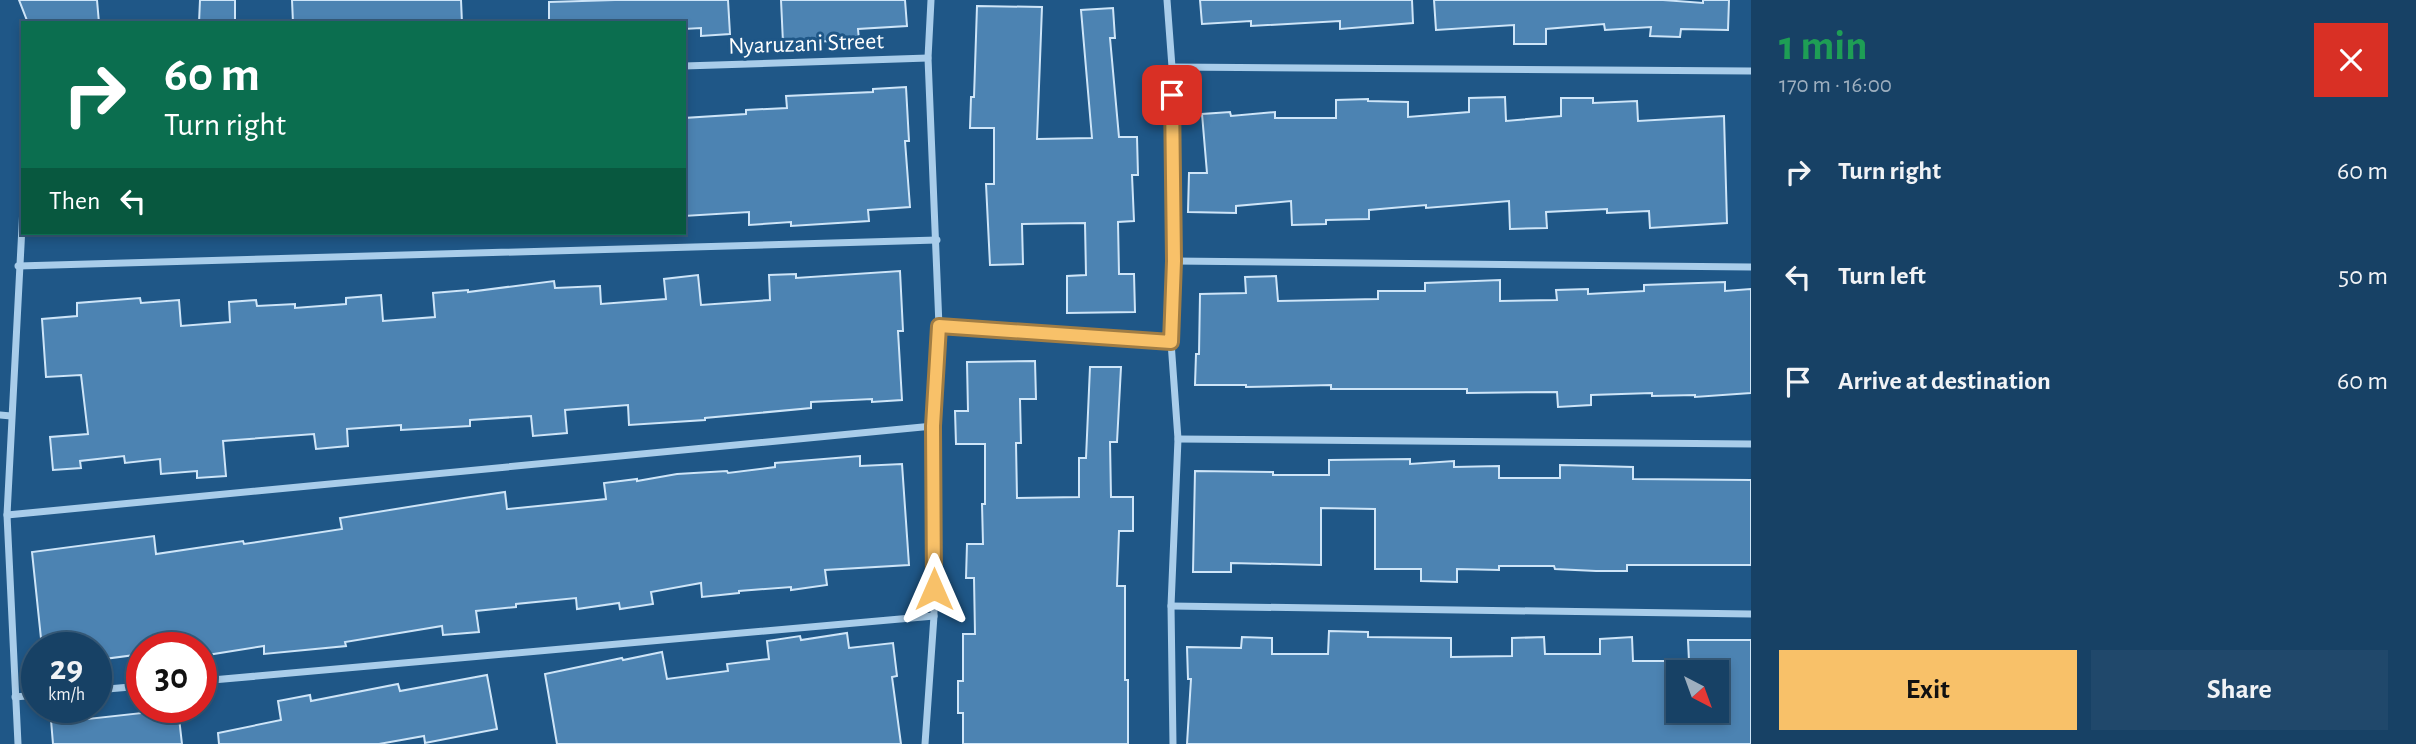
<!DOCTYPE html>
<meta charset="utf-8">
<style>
:root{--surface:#174165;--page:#20486b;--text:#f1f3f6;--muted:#9eafbf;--line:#365a79;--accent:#f8c169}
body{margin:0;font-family:"Alegreya Sans",sans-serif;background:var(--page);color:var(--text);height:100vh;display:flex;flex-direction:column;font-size:26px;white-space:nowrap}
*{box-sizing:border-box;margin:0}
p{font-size:23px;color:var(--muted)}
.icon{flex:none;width:38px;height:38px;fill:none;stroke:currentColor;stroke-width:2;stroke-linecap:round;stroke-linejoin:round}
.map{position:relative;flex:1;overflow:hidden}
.panel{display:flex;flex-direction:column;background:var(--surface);width:665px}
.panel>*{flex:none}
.banner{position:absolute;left:21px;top:21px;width:665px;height:214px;border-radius:0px;box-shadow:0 4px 10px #0003,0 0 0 2px var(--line);background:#0b6e4f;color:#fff;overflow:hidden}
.needle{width:46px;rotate:139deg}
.controls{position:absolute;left:1666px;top:660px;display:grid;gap:14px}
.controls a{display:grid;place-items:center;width:63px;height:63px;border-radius:0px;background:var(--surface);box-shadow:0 4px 10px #0003,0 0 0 2px var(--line);font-size:35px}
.speed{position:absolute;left:21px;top:632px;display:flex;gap:14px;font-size:35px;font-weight:700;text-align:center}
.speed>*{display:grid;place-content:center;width:91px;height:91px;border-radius:50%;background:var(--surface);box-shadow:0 4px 10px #0003,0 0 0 2px var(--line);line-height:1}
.speed small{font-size:18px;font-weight:400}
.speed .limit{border:10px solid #d22;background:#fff;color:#111}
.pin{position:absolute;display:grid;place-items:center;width:60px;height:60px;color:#fff;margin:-30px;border-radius:14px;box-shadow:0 4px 10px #0006}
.me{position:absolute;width:77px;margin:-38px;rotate:0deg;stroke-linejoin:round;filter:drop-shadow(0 0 5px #0008)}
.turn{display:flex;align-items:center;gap:24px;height:147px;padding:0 28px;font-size:32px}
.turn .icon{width:91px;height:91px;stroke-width:2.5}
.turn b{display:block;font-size:49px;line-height:60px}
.then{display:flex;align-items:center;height:66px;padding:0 28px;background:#0003;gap:14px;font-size:26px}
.round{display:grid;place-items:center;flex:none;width:74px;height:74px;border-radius:0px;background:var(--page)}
.overview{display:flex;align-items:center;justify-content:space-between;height:119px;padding:0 28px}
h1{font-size:42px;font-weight:600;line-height:52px;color:#1e9e55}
.button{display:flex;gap:14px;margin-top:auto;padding:14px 28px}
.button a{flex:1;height:80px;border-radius:0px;background:var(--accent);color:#111;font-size:28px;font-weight:600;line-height:80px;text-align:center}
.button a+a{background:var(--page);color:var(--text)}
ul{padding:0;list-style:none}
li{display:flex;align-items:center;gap:21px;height:105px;padding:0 28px}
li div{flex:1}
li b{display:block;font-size:26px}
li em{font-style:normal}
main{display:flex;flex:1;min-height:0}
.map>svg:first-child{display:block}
.building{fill:#4c83b2;stroke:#cee5f8;stroke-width:2;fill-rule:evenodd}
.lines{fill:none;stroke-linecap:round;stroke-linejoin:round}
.minor{stroke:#a9cdea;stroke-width:7}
.route-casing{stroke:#a17d44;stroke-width:18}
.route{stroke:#f8c169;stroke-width:12}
.labels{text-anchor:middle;stroke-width:6;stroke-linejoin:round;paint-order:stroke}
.street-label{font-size:24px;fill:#fff;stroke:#1f5787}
</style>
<main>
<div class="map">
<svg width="1751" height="744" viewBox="0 0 1751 744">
<rect width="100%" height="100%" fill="#1f5787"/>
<!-- building -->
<g class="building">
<polygon points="19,0 97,0 99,23 28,23"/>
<polygon points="200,0 235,0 235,23 199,23"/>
<polygon points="292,0 461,0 462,23 293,23"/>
<polygon points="615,0 728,0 730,34 701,36 701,28 684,29 684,23 549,23 549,2"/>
<polygon points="781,0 905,0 907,26 858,29 859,40 783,43"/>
<polygon points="1200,0 1412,0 1413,23 1340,29 1340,21 1251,26 1251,21 1202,24"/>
<polygon points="1434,0 1663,0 1703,3 1703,0 1729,0 1728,30 1681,29 1680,37 1650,36 1651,27 1605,30 1604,24 1546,29 1546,44 1514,44 1514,25 1436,30"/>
<polygon points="977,6 1042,7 1037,139 1092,138 1081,10 1113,8 1115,38 1110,38 1119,137 1137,137 1138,175 1132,175 1134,221 1118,222 1119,274 1134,274 1135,312 1067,313 1067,276 1086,275 1085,223 1022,224 1023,264 990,265 986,184 994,184 994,128 970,128 971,97 974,97"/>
<polygon points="906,87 909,141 905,141 910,207 868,210 869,221 791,226 791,222 749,225 749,212 684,216 684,118 746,114 746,110 787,108 786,96 873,92 873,89"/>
<polygon points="1505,97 1506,121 1561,116 1561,98 1593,98 1593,103 1637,101 1638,121 1724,116 1727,223 1650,228 1649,211 1607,213 1607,209 1546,212 1547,228 1510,229 1509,201 1426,208 1426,205 1369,210 1369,219 1326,220 1326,224 1292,225 1291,201 1236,206 1236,213 1188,212 1189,173 1207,173 1202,114 1230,112 1231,116 1275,112 1275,118 1336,118 1336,100 1368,99 1368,101 1408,102 1408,117 1469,112 1469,98"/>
<polygon points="900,271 903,331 898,331 902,400 872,402 872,399 811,402 811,408 705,418 705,420 629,425 628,405 565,410 567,433 533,436 531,416 470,420 470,426 401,430 401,425 347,429 348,446 316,449 314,434 223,441 226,476 197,478 197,471 161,474 160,459 125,463 124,456 80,461 81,468 53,470 50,437 88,434 81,375 46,377 42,319 77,316 77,303 140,298 141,303 179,300 181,326 230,322 229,302 256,300 257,306 295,304 295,308 346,304 346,298 381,295 383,321 435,317 433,293 468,290 468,292 554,281 555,288 600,286 601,304 666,299 664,279 698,275 701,305 770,300 769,275 796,274 796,278"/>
<polygon points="1276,276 1278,301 1378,299 1378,291 1425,291 1425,283 1500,280 1500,301 1557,300 1556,290 1588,289 1588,294 1644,291 1644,285 1725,282 1725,291 1751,289 1751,393 1695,397 1695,395 1652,396 1652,393 1591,395 1591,405 1558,407 1557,392 1467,393 1467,389 1331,389 1331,385 1246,387 1246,385 1195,385 1196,354 1199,354 1200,294 1246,293 1245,277"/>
<polygon points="1035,361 1036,399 1020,399 1021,443 1016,443 1017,498 1079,497 1079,458 1086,458 1090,367 1121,367 1117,442 1110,442 1111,497 1133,497 1133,531 1119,531 1117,586 1125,586 1125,680 1128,680 1128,744 963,744 963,713 958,713 958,681 963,681 963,634 975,634 974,578 966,578 967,544 983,544 982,504 985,504 985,444 956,444 955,411 968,411 967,362"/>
<polygon points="860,456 860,466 902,464 909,565 825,570 827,585 791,590 791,587 739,591 739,593 702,597 701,583 651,592 653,604 620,609 619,603 577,609 576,598 516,604 516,607 476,611 479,632 443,635 442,626 345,642 346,646 264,654 264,646 201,656 201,648 142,648 142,654 96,660 96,648 42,648 32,552 154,536 156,554 243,541 244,544 342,529 340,518 464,498 505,492 507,509 568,503 606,499 604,483 637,479 637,481 677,474 727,471 728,473 775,467 775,463"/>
<polygon points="1410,459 1410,464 1454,461 1454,467 1499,466 1499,478 1560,478 1560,465 1633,467 1633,479 1751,480 1751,565 1627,565 1627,571 1596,571 1555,569 1554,566 1499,566 1499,570 1457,569 1457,582 1421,581 1421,569 1375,569 1375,509 1321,508 1321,565 1231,563 1231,572 1193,572 1195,471 1273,472 1273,475 1329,475 1329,460"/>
<path d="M 1329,631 L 1368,632 L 1368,637 L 1451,638 L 1451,657 L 1512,656 L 1512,638 L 1544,637 L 1545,654 L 1600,654 L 1600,639 L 1632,637 L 1633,661 L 1689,661 L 1688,640 L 1751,640 L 1751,744 L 1187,744 L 1191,679 L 1188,679 L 1187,647 L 1241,648 L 1242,637 L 1272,638 L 1272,654 L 1328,654 ZM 1678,672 L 1717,672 L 1717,710 L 1678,710 Z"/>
<polygon points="847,633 849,648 893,643 897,676 892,677 901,744 557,744 545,674 622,658 623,660 662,652 667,679 728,671 727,664 769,659 767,641 800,636 801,640"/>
<polygon points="487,675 497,729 425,743 424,736 379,744 219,744 218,733 281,720 278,701 310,695 311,701 398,684 400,691"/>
<polygon points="178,709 182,744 53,744 51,720 88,716 88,719"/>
</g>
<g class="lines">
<!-- minor -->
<g class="minor">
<polyline points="1167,0 1172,67 1174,261 1171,342 1178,439 1171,606 1173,744"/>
<polyline points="684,66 928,58"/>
<polyline points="1172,67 1751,71"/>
<polyline points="1174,261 1751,267"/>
<polyline points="18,266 937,240"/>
<polyline points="939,326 1171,342"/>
<polyline points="0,415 11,416"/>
<polyline points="1178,439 1751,444"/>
<polyline points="7,515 933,426"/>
<polyline points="1171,606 1751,614"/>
<polyline points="201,681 934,616"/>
<polyline points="96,690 142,686"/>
<polyline points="15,697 37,695"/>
<polyline points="18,744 7,515 23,207"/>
<polyline points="925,744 934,616 933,426 939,326 928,58 931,0"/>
</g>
</g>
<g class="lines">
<defs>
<polyline id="route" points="934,589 933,426 939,326 1171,342 1174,261 1172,95"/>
</defs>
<!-- route casing -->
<use href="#route" class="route-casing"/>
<!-- route -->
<use href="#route" class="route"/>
</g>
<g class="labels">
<!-- street labels -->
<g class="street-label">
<text transform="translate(806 43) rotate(-2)" y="8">Nyaruzani Street</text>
</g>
</g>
</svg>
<div class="controls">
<a><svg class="needle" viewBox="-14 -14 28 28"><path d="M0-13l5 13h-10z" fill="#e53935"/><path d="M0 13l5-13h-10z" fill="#9eafbf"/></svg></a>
</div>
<div class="speed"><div>29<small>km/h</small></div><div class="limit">30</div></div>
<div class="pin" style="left:1172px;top:95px;background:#d93025"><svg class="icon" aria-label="arrive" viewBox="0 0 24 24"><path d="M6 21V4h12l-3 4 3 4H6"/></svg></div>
<svg class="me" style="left:934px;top:589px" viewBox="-20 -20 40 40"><path d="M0-17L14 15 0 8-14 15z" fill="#f8c169" stroke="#fff" stroke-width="4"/></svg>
<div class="banner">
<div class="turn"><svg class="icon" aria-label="right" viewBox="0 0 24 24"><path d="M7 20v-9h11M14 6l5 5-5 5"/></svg><div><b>60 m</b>Turn right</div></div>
<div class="then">Then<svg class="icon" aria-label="left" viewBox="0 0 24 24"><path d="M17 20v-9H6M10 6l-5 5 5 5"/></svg></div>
</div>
</div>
<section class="panel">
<div class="overview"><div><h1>1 min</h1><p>170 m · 16:00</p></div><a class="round" style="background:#d93025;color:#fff"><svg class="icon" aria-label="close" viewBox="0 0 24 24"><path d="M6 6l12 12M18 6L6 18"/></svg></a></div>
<ul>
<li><svg class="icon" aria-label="right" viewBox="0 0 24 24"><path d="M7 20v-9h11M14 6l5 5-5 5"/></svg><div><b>Turn right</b></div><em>60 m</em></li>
<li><svg class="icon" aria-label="left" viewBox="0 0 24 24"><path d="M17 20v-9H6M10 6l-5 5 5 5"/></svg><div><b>Turn left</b></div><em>50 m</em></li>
<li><svg class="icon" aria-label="arrive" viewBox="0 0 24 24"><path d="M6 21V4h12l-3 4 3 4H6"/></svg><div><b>Arrive at destination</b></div><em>60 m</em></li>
</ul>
<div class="button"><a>Exit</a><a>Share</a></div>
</section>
</main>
